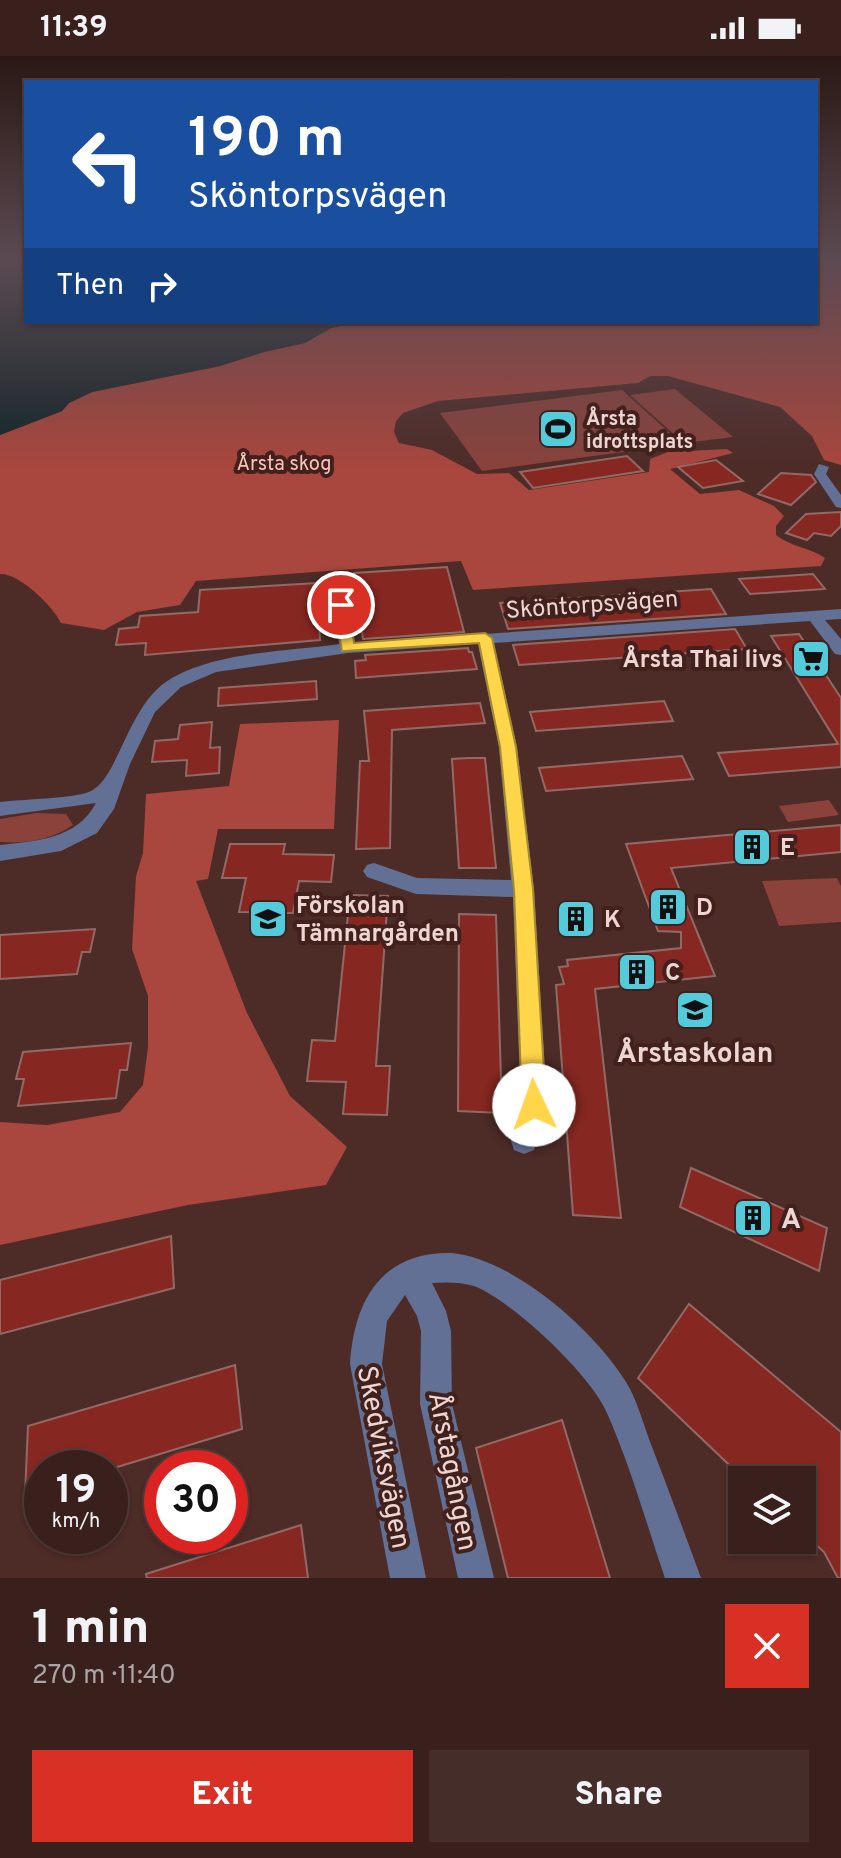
<!DOCTYPE html>
<meta charset="utf-8">
<style>
:root{--surface:#3a201d;--page:#452d2a;--text:#f1f3f6;--muted:#aba3a4;--line:#543e3b;--accent:#d93025}
body{margin:0;font-family:Overpass,sans-serif;background:var(--page);color:var(--text);height:100vh;display:flex;flex-direction:column;font-size:30px;white-space:nowrap}
*{box-sizing:border-box;margin:0}
p{font-size:26px;color:var(--muted)}
.icon{flex:none;width:44px;height:44px;fill:none;stroke:currentColor;stroke-width:2;stroke-linecap:round;stroke-linejoin:round}
.map{position:relative;height:1522px;overflow:hidden}
.panel{display:flex;flex-direction:column;background:var(--surface);flex:1}
.panel>*{flex:none}
.hud{position:absolute;left:24px;top:24px;width:794px;height:244px;border-radius:0px;box-shadow:0 2px 6px #0004,0 0 0 2px var(--line);background:#1a4fa0;color:#fff;overflow:hidden}
.tools{position:absolute;left:728px;top:1410px;display:grid;gap:16px}
.tools a{display:grid;place-items:center;width:88px;height:88px;border-radius:0px;background:var(--surface);box-shadow:0 2px 6px #0004,0 0 0 2px var(--line);font-size:40px}
.speed{position:absolute;left:24px;top:1394px;display:flex;gap:16px;font-size:40px;font-weight:700;text-align:center}
.speed>*{display:grid;place-content:center;width:104px;height:104px;border-radius:50%;background:var(--surface);box-shadow:0 2px 6px #0004,0 0 0 2px var(--line);line-height:1}
.speed small{font-size:20px;font-weight:400}
.speed .limit{border:12px solid #d22;background:#fff;color:#111}
.pin{position:absolute;display:grid;place-items:center;width:68px;height:68px;color:#fff;margin:-34px;border:4px solid #fff;border-radius:50%;box-shadow:0 2px 8px #0007}
.me{position:absolute;width:88px;margin:-44px;rotate:357deg;stroke-linejoin:round;filter:drop-shadow(0 0 6px #0008)}
.turn{display:flex;align-items:center;gap:28px;height:168px;padding:0 32px;font-size:36px}
.turn .icon{width:104px;height:104px;stroke-width:2.5}
.turn b{display:block;font-size:56px;line-height:68px}
.then{display:flex;align-items:center;height:76px;padding:0 32px;background:#0003;gap:16px;font-size:30px}
.round{display:grid;place-items:center;flex:none;width:84px;height:84px;border-radius:0px;background:var(--page)}
.summary{display:flex;align-items:center;justify-content:space-between;height:136px;padding:0 32px}
h1{font-size:48px;font-weight:800;line-height:60px}
.action{display:flex;gap:16px;margin-top:auto;padding:16px 32px}
.action a{flex:1;height:92px;border-radius:0px;background:var(--accent);color:#fff;font-size:32px;font-weight:800;line-height:92px;text-align:center}
.action a+a{background:var(--page);color:var(--text)}
.status{display:flex;justify-content:space-between;align-items:center;height:56px;padding:0 40px;background:var(--surface);direction:ltr}
.status svg{height:22px;fill:currentColor}
.map>svg:first-child{display:block}
.green{fill:#8a423b}
.forest{fill:#a9463d}
.water{fill:#112528}
.building{fill:#872721;stroke:#926a65;stroke-width:2}
.lines{fill:none;stroke-linecap:round;stroke-linejoin:round}
.minor{fill:#617094;fill-rule:evenodd}
.route{fill:#ffd54a;stroke:#a68a30;stroke-width:2}
.labels{text-anchor:middle;stroke-width:8;stroke-linejoin:round;paint-order:stroke}
.far-poi-label{font-size:20px;font-weight:bold;fill:#ecd5d2;stroke:#42211d;text-anchor:start}
.far-park-label{font-size:20px;fill:#fbc3bc;stroke:#42211d}
.street-label{font-size:24px;fill:#ecd5d2;stroke:#42211d}
.poi-label{font-size:24px;font-weight:bold;fill:#ecd5d2;stroke:#42211d;text-anchor:start}
.near-poi-label{font-size:28px;font-weight:bold;fill:#ecd5d2;stroke:#42211d}
.near-street-label{font-size:28px;fill:#ecd5d2;stroke:#42211d}
</style>
<div class="status"><b>11:39</b><svg viewBox="0 0 49 12"><path d="M0 12V9h3v3zM5 12V6h3v6zM10 12V3h3v9zM15 12V0h3v12zM26 1h20v11H26zM47 4h2v5h-2z"/></svg></div>
<div class="map">
<svg width="841" height="1522" viewBox="0 0 841 1522">
<rect width="100%" height="100%" fill="#4d2b27"/>
<!-- green -->
<g class="green">
<polygon points="675,333 733,381 684,387 630,339"/>
<polygon points="622,334 682,388 482,415 440,357"/>
<polygon points="829,744 839,759 788,766 779,750"/>
<path d="M 36,757 L 66,758 L 73,769 C 51,784 26,788 0,786 L 0,763 Z"/>
<polygon points="837,822 841,830 841,866 779,870 762,825"/>
</g>
<!-- forest -->
<g class="forest">
<path d="M 816,203 L 841,206 L 841,409 L 824,404 L 812,380 L 780,351 L 668,320 L 650,320 L 638,327 L 438,345 L 403,357 L 396,365 L 394,376 L 399,387 L 432,394 L 477,418 L 509,417 L 529,434 L 649,416 L 650,403 L 668,396 L 727,393 L 733,397 L 670,413 L 700,438 L 739,434 L 774,450 L 784,460 L 776,470 L 776,479 C 791,491 809,491 825,502 L 821,510 L 473,534 L 461,505 L 196,525 L 180,549 L 137,556 L 104,574 L 61,567 C 53,550 19,517 0,518 L 0,379 L 62,355 L 69,347 L 92,336 L 220,310 L 264,296 L 305,287 L 331,272 L 356,266 L 816,266 Z"/>
<polygon points="339,664 334,773 218,773 208,823 196,825 247,957 290,1040 347,1091 326,1129 188,1149 0,1189 0,1066 47,1069 120,1056 143,1029 148,991 148,940 132,893 136,820 143,797 146,738 229,730 240,668"/>
</g>
<!-- water -->
<polygon class="water" points="0,201 26,201 26,266 356,266 331,272 305,287 264,296 220,310 92,336 69,347 62,355 0,379"/>
<!-- building -->
<g class="building">
<polygon points="627,400 643,415 533,432 520,416"/>
<polygon points="716,404 743,425 703,432 678,411"/>
<polygon points="781,417 811,419 816,426 791,449 758,438"/>
<polygon points="841,456 841,470 831,480 814,477 807,484 786,477 806,458"/>
<polygon points="447,511 464,576 363,583 354,517"/>
<polygon points="813,518 825,533 750,538 739,523"/>
<polygon points="317,527 320,584 145,599 146,587 116,589 119,573 138,571 140,560 198,556 200,534"/>
<polygon points="711,533 726,558 508,573 500,547"/>
<polygon points="735,573 747,593 519,609 513,589"/>
<polygon points="799,578 841,642 841,711 729,720 718,697 838,688 771,580"/>
<polygon points="468,592 469,596 472,596 477,613 356,622 355,605 366,604 365,599"/>
<polygon points="316,625 317,643 218,650 219,632"/>
<polygon points="664,645 673,665 536,675 530,656"/>
<polygon points="480,647 485,667 392,674 390,792 356,793 360,705 369,705 364,655"/>
<polygon points="212,666 210,692 220,691 219,717 186,720 187,704 152,706 155,685 178,683 180,669"/>
<polygon points="682,700 693,723 546,735 539,712"/>
<polygon points="468,702 485,702 496,812 459,812 452,703"/>
<polygon points="841,769 841,796 671,812 715,920 595,933 621,1162 573,1159 556,929 564,928 559,911 568,910 567,904 681,892 681,876 658,875 626,788"/>
<polygon points="230,788 285,788 283,798 334,799 331,826 299,825 293,857 239,856 246,822 222,822"/>
<polygon points="350,839 388,840 376,1010 390,1010 387,1059 343,1058 346,1026 307,1025 312,984 335,985"/>
<polygon points="562,854 588,855 590,872 563,871"/>
<polygon points="459,858 496,859 502,1057 458,1055"/>
<polygon points="95,873 90,896 82,896 77,918 0,923 0,879"/>
<polygon points="131,987 127,1014 120,1014 116,1042 18,1050 24,1023 16,1023 23,996"/>
<polygon points="691,1112 827,1172 819,1215 680,1151"/>
<polygon points="171,1180 174,1232 0,1278 0,1224"/>
<polygon points="689,1248 841,1376 841,1522 838,1522 824,1496 802,1476 802,1424 745,1424 638,1322"/>
<polygon points="235,1309 242,1373 114,1412 42,1412 42,1434 25,1439 28,1370"/>
<polygon points="562,1364 610,1522 508,1522 476,1392"/>
<polygon points="301,1469 308,1522 147,1522 146,1518"/>
</g>
<g class="lines">
<!-- minor -->
<g class="minor">
<polygon points="819,408 829,411 826,418 841,439 841,452 836,451 814,418"/>
<path d="M 341,544 L 349,549 L 355,587 L 841,553 L 841,563 L 825,564 L 841,583 L 841,599 L 835,598 L 810,565 L 494,587 L 517,691 L 534,833 L 547,1049 L 534,1094 L 524,1098 L 514,1094 L 511,1085 L 521,1049 L 513,841 L 416,838 L 367,821 L 363,815 L 367,809 L 374,807 L 417,822 L 511,824 L 499,691 L 478,588 L 348,597 L 216,616 L 181,631 L 155,656 L 130,708 L 114,753 L 97,777 L 61,795 L 0,805 L 0,789 C 36,785 77,783 96,747 L 0,760 L 0,746 C 22,743 74,743 91,735 C 119,722 128,646 172,622 C 221,595 285,596 339,588 L 333,549 Z"/>
<path d="M 452,1197 C 514,1203 595,1275 626,1326 C 637,1344 642,1364 649,1383 C 667,1429 684,1476 701,1522 L 665,1522 C 646,1467 630,1408 606,1355 C 590,1318 511,1244 474,1230 C 461,1226 446,1226 432,1227 L 446,1255 L 451,1275 L 452,1348 L 494,1522 L 458,1522 L 420,1348 L 421,1275 L 417,1260 L 405,1239 L 387,1265 L 382,1308 L 426,1522 L 390,1522 L 350,1308 C 354,1244 382,1195 452,1197 Z"/>
</g>
</g>
<!-- sky -->
<linearGradient id="sky" x2="0" y2="1"><stop stop-color="#2a1815"/><stop offset="0.49" stop-color="#5c4a52"/><stop offset="1" stop-color="#5c4a52" stop-opacity="0"/></linearGradient>
<rect width="841" height="414" fill="url(#sky)"/>
<!-- route -->
<polygon class="route" points="341,545 348,549 354,587 485,577 492,582 516,691 533,833 546,1049 543,1057 534,1060 526,1057 522,1049 514,833 500,691 479,587 342,595 334,549"/>
<!-- icons -->
<defs>
<symbol id="stadium-square" viewBox="-11 -11 22 22"><rect x="-9" y="-9" width="18" height="18" rx="4" fill="#53cbdb" stroke="#42211d"/><path d="M0-5a6.5 5 0 1 0 0 10a6.5 5 0 1 0 0-10ZM-3.5-1.8h7v3.6h-7Z" fill="#111"/></symbol>
<symbol id="supermarket-square" viewBox="-11 -11 22 22"><rect x="-9" y="-9" width="18" height="18" rx="4" fill="#53cbdb" stroke="#42211d"/><path d="M-6-5.5h2.5l.6 2H6L4.5 2H-2.5L-4.4-4H-6ZM-1.5 3.2a1.3 1.3 0 1 0 .1 0ZM3 3.2a1.3 1.3 0 1 0 .1 0Z" fill="#111"/></symbol>
<symbol id="building-square" viewBox="-11 -11 22 22"><rect x="-9" y="-9" width="18" height="18" rx="4" fill="#53cbdb" stroke="#42211d"/><path d="M-4-6H4V6H1V3H-1V6H-4ZM-2.5-4.3h1.7v1.8h-1.7ZM.8-4.3h1.7v1.8H.8ZM-2.5-1h1.7V.8h-1.7ZM.8-1h1.7V.8H.8Z" fill="#111"/></symbol>
<symbol id="school-square" viewBox="-11 -11 22 22"><rect x="-9" y="-9" width="18" height="18" rx="4" fill="#53cbdb" stroke="#42211d"/><path d="M0-5L7-2L0 1L-7-2ZM-4 1L0 2.5L4 1V4Q0 6-4 4Z" fill="#111"/></symbol>
</defs>
<g fill-rule="evenodd">
<use href="#stadium-square" x="536" y="351" width="44" height="44"/>
<use href="#supermarket-square" x="789" y="581" width="44" height="44"/>
<use href="#building-square" x="730" y="769" width="44" height="44"/>
<use href="#building-square" x="646" y="829" width="44" height="44"/>
<use href="#school-square" x="246" y="841" width="44" height="44"/>
<use href="#building-square" x="554" y="841" width="44" height="44"/>
<use href="#building-square" x="615" y="894" width="44" height="44"/>
<use href="#school-square" x="673" y="932" width="44" height="44"/>
<use href="#building-square" x="731" y="1140" width="44" height="44"/>
</g>
<g class="labels">
<!-- far-poi labels -->
<g class="far-poi-label">
<text x="586" y="369">Årsta<tspan x="586" dy="23">idrottsplats</tspan></text>
</g>
<!-- far-park labels -->
<g class="far-park-label">
<text x="284" y="414">Årsta skog</text>
</g>
<!-- street labels -->
<g class="street-label">
<text transform="translate(592 548) rotate(-4)" y="8">Sköntorpsvägen</text>
</g>
<!-- poi labels -->
<g class="poi-label">
<text x="783" y="611" text-anchor="end">Årsta Thai livs</text>
<text x="780" y="799">E</text>
<text x="296" y="857">Förskolan<tspan x="296" dy="28">Tämnargården</tspan></text>
<text x="696" y="859">D</text>
<text x="604" y="871">K</text>
<text x="665" y="924">C</text>
</g>
<!-- near-poi labels -->
<g class="near-poi-label">
<text x="695" y="1006">Årstaskolan</text>
<text x="781" y="1172" text-anchor="start">A</text>
</g>
<!-- near-street labels -->
<g class="near-street-label">
<text transform="translate(385 1401) rotate(79)" y="10">Skedviksvägen</text>
<text transform="translate(454 1415) rotate(79)" y="10">Årstagången</text>
</g>
</g>
</svg>
<div class="tools">
<a><svg class="icon" aria-label="layers" viewBox="0 0 24 24"><path d="M12 4l9 5-9 5-9-5zM3 14l9 5 9-5"/></svg></a>
</div>
<div class="speed"><div>19<small>km/h</small></div><div class="limit">30</div></div>
<div class="pin" style="left:341px;top:549px;background:#d93025"><svg class="icon" aria-label="arrive" viewBox="0 0 24 24"><path d="M6 21V4h12l-3 4 3 4H6"/></svg></div>
<svg class="me" style="left:534px;top:1049px" viewBox="-20 -20 40 40"><circle r="19" fill="#fff"/><path d="M0-13L10 11 0 6-10 11z" fill="#ffd54a"/></svg>
<div class="hud">
<div class="turn"><svg class="icon" aria-label="left" viewBox="0 0 24 24"><path d="M17 20v-9H6M10 6l-5 5 5 5"/></svg><div><b>190 m</b>Sköntorpsvägen</div></div>
<div class="then">Then<svg class="icon" aria-label="right" viewBox="0 0 24 24"><path d="M7 20v-9h11M14 6l5 5-5 5"/></svg></div>
</div>
</div>
<section class="panel">
<div class="summary"><div><h1>1 min</h1><p>270 m · 11:40</p></div><a class="round" style="background:#d93025;color:#fff"><svg class="icon" aria-label="close" viewBox="0 0 24 24"><path d="M6 6l12 12M18 6L6 18"/></svg></a></div>
<div class="action"><a>Exit</a><a>Share</a></div>
</section>
